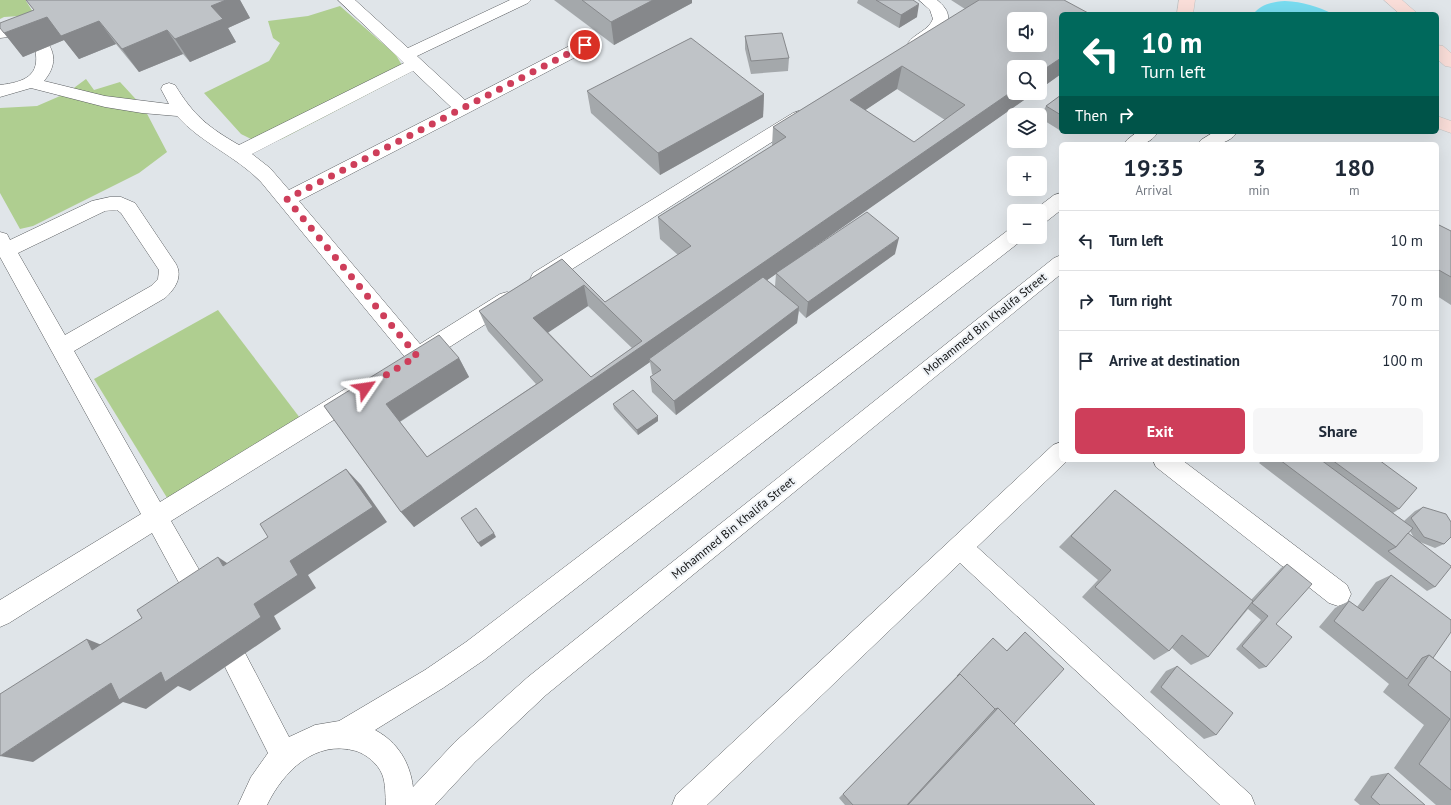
<!DOCTYPE html>
<meta charset="utf-8">
<style>
:root{--surface:#fff;--page:#f6f6f7;--text:#1f2937;--muted:#747a83;--line:#e0e1e3;--accent:#ce3e5a}
body{margin:0;font-family:"PT Sans",sans-serif;background:var(--page);color:var(--text);height:100vh;display:flex;flex-direction:column;font-size:15px;white-space:nowrap}
*{box-sizing:border-box;margin:0}
p{font-size:13px;color:var(--muted)}
.icon{flex:none;width:22px;height:22px;fill:none;stroke:currentColor;stroke-width:2;stroke-linecap:round;stroke-linejoin:round}
.map{position:relative;flex:1;overflow:hidden}
.side{position:absolute;left:1059px;top:142px;width:380px;height:320px;display:flex;flex-direction:column;background:var(--surface);border-radius:6px;box-shadow:0 4px 16px #0002}
.side>*{flex:none}
.hud{position:absolute;left:1059px;top:12px;width:380px;height:122px;border-radius:6px;box-shadow:0 4px 16px #0002;background:#00695c;color:#fff;overflow:hidden}
.tools{position:absolute;left:1007px;top:12px;display:grid;gap:8px}
.tools a{display:grid;place-items:center;width:40px;height:40px;border-radius:6px;background:var(--surface);box-shadow:0 4px 16px #0002;font-size:20px}
.pin{position:absolute;display:grid;place-items:center;width:34px;height:34px;color:#fff;margin:-17px;border:2px solid #fff;border-radius:50%;box-shadow:0 1px 4px #0007}
.me{position:absolute;width:44px;margin:-22px;rotate:58deg;stroke-linejoin:round;filter:drop-shadow(0 0 3px #0008)}
.turn{display:flex;align-items:center;gap:14px;height:84px;padding:0 16px;font-size:18px}
.turn .icon{width:52px;height:52px;stroke-width:2.5}
.turn b{display:block;font-size:28px;line-height:34px}
.then{display:flex;align-items:center;height:38px;padding:0 16px;background:#0003;gap:8px;font-size:15px}
.eta{display:flex;justify-content:space-evenly;align-items:center;height:68px;text-align:center}
.eta b{font-size:24px;font-weight:700;line-height:28px}
.action{display:flex;gap:8px;margin-top:auto;padding:8px 16px}
.action a{flex:1;height:46px;border-radius:6px;background:var(--accent);color:#fff;font-size:16px;font-weight:700;line-height:46px;text-align:center}
.action a+a{background:var(--page);color:var(--text)}
ul{padding:0;list-style:none}
li{display:flex;align-items:center;gap:12px;height:60px;padding:0 16px;border-top:1px solid var(--line)}
li div{flex:1}
li b{display:block;font-size:15px}
li em{font-style:normal}
.map>svg:first-child{display:block}
.green{fill:#afce90}
.water{fill:#78dbef}
.lines{fill:none;stroke-linecap:round;stroke-linejoin:round}
.minor-casing{stroke:#5a5d60;stroke-width:1}
.major-casing{stroke:#c1c2c2;stroke-width:1}
.minor{fill:#fff;fill-rule:evenodd}
.major{fill:#f9ddd8;fill-rule:evenodd}
.wall{fill:#a4a8ab;fill-rule:evenodd}
.shaded-wall{fill:#86888b}
.building{fill:#bfc3c7;stroke:#86888b;fill-rule:evenodd}
.route{stroke:#ce3e5a;stroke-width:7;stroke-dasharray:0 12.6}
.labels{text-anchor:middle;stroke-width:4;stroke-linejoin:round;paint-order:stroke}
.street-label{font-size:12px;fill:#121314;stroke:#eef2f6}
</style>
<div class="map">
<svg width="1451" height="805" viewBox="0 0 1451 805">
<rect width="100%" height="100%" fill="#e0e5e9"/>
<!-- green -->
<g class="green">
<polygon points="0,0 27,0 26,1 35,15 4,17 0,19"/>
<polygon points="340,6 396,55 407,74 282,139 263,145 241,134 204,93 269,61 280,43 273,38 268,21 308,16"/>
<polygon points="86,79 94,90 120,82 144,108 167,152 139,173 33,226 20,229 0,193 0,108 37,106 67,93"/>
<polygon points="218,310 300,418 169,501 94,379"/>
</g>
<!-- water -->
<path class="water" d="M 1285,1 C 1303,2 1317,6 1333,14 L 1253,14 C 1262,4 1272,2 1285,1 Z"/>
<g class="lines">
<defs>
<g id="minor">
<path d="M 338,0 L 355,0 L 408,48 L 510,0 L 531,0 L 528,3 L 417,56 L 465,100 L 579,41 L 585,40 L 591,41 L 593,45 L 591,49 L 299,201 L 420,344 L 500,294 L 507,292 L 514,294 L 517,300 L 514,306 L 426,362 L 417,365 L 409,362 L 261,182 C 236,156 201,143 177,116 L 142,113 L 105,107 L 31,88 L 0,97 L 0,85 C 24,82 41,76 35,49 L 37,45 L 43,44 L 49,45 C 57,58 53,70 44,81 L 105,96 L 169,104 L 161,89 L 163,85 L 169,83 L 175,85 C 194,116 208,127 239,145 L 404,63 ZM 413,71 L 451,107 L 289,190 L 270,168 L 252,154 Z"/>
<path d="M 919,0 L 937,0 C 942,4 949,11 948,18 C 948,32 923,50 910,47 L 908,43 C 915,33 928,31 933,19 L 930,10 Z"/>
<polygon points="19,26 38,32 40,36 38,40 32,41 18,36 0,38 0,28"/>
<polygon points="799,111 805,113 808,117 805,121 547,285 540,287 533,285 530,279 533,273 793,113"/>
<path d="M 1137,132 L 1158,132 C 1149,146 1139,144 1124,144 L 1127,140 Z"/>
<path d="M 1214,132 L 1237,132 C 1228,146 1212,144 1198,144 L 1201,140 Z"/>
<polygon points="1061,193 1061,210 1047,221 1040,223 1040,211 1033,211 1054,195"/>
<path d="M 110,197 L 121,197 L 135,203 L 176,264 C 183,277 175,289 165,298 L 74,351 L 160,502 L 345,389 L 353,387 L 361,389 L 364,396 L 361,403 L 171,521 L 209,587 L 213,596 L 209,605 L 200,608 L 191,605 L 152,533 L 9,623 L 0,627 L 0,600 L 141,514 L 0,257 L 0,232 L 7,234 L 10,240 L 92,201 ZM 117,210 L 121,213 L 159,270 L 158,279 L 151,286 L 65,335 L 18,253 L 105,211 Z"/>
<path d="M 1014,229 L 1014,237 L 1023,237 L 1021,241 L 484,660 L 443,688 L 375,730 C 398,742 410,763 413,787 L 455,742 L 528,677 L 1054,258 L 1061,255 L 1061,274 L 546,695 L 475,762 L 435,805 L 386,805 C 385,795 386,784 382,774 C 378,764 366,754 356,751 C 315,739 283,772 267,805 L 238,805 L 251,777 L 268,753 L 226,669 L 222,660 L 226,651 L 235,647 L 244,651 L 289,737 L 315,725 L 339,721 L 425,670 L 466,642 L 1007,231 Z"/>
<polygon points="1061,442 1061,460 1068,460 977,547 1251,795 1255,805 1220,805 960,563 707,805 672,805 676,795 1053,445"/>
<polygon points="1153,460 1182,460 1347,585 1351,594 1347,603 1338,606 1329,603 1156,467"/>
</g>
<g id="major">
<polygon points="1179,0 1195,0 1193,14 1177,14"/>
<polygon points="1384,0 1402,0 1418,14 1400,14"/>
<polygon points="1437,45 1443,46 1451,53 1451,67 1445,66 1437,59"/>
<polygon points="1437,116 1451,121 1451,133 1437,128"/>
</g>
</defs>
<!-- minor casing -->
<use href="#minor" class="minor-casing"/>
<!-- major casing -->
<use href="#major" class="major-casing"/>
<!-- minor -->
<use href="#minor" class="minor"/>
<!-- major -->
<use href="#major" class="major"/>
</g>
<!-- wall -->
<g class="wall">
<polygon points="26,0 240,0 250,18 228,28 236,42 190,62 183,54 139,72 116,44 79,59 64,40 23,57 4,33 34,10"/>
<polygon points="554,0 692,0 692,3 614,45"/>
<polygon points="858,0 913,0 917,17 899,28 857,3"/>
<path d="M 951,0 L 1064,0 L 1061,74 L 1040,89 L 1040,67 L 1014,93 L 1034,93 L 802,255 L 895,254 L 806,318 L 799,311 L 797,323 L 676,415 L 652,392 L 650,377 L 653,375 L 652,374 L 650,362 L 414,527 L 401,512 L 324,406 L 459,358 L 469,377 L 400,422 L 427,457 L 536,384 L 488,331 L 479,311 L 562,259 L 605,302 L 678,255 L 660,239 L 658,217 L 772,146 L 773,127 L 965,9 ZM 897,89 L 945,120 L 914,142 L 865,110 ZM 776,274 L 775,286 L 767,280 ZM 588,306 L 632,348 L 591,377 L 548,332 Z"/>
<polygon points="745,36 789,58 788,71 751,74 745,49"/>
<polygon points="587,91 764,94 763,117 660,175 591,113"/>
<polygon points="1061,95 1061,131 1040,118 1046,106"/>
<polygon points="1437,224 1451,231 1451,305 1437,296"/>
<polygon points="613,404 658,421 638,435 614,409"/>
<path d="M 1262,460 L 1379,460 L 1399,509 L 1393,513 L 1404,521 L 1415,511 L 1423,507 L 1444,544 L 1435,548 L 1420,542 L 1435,587 L 1427,591 L 1259,463 ZM 1410,531 L 1414,538 L 1408,533 Z"/>
<polygon points="1115,490 1251,600 1281,568 1287,564 1276,624 1266,667 1259,669 1236,649 1261,620 1248,609 1208,657 1191,665 1172,648 1169,651 1154,660 1082,597 1098,580 1059,547"/>
<polygon points="1391,575 1433,658 1451,672 1451,805 1436,805 1394,768 1424,725 1383,692 1389,684 1319,627 1335,608 1349,601 1357,607 1376,582"/>
<polygon points="1025,632 1014,724 1095,805 845,805 839,798 987,645 993,638 1006,651"/>
<polygon points="1177,666 1216,735 1204,739 1150,692 1166,671"/>
<polygon points="1388,773 1425,805 1360,805 1354,800 1371,776"/>
</g>
<!-- shaded-wall -->
<g class="shaded-wall">
<polygon points="226,0 240,0 250,18 228,28 236,42 190,62 175,39 211,6"/>
<polygon points="653,0 692,0 692,3 614,45 611,22"/>
<polygon points="919,4 917,17 899,28 901,15"/>
<polygon points="47,17 99,21 116,44 79,59 64,40 23,57 4,33"/>
<polygon points="167,30 183,54 139,72 122,49"/>
<polygon points="1061,58 1061,74 1040,89 1040,72"/>
<polygon points="902,66 897,89 846,123 850,100"/>
<polygon points="1014,90 1014,93 1034,93 652,361 649,359 650,362 414,527 401,512"/>
<polygon points="764,94 763,117 660,175 658,153"/>
<polygon points="899,238 895,254 806,318 808,302"/>
<polygon points="584,285 588,306 540,338 533,318"/>
<polygon points="799,307 797,323 676,415 674,401"/>
<polygon points="459,358 469,377 399,422 386,404"/>
<polygon points="658,416 658,421 638,435 637,430"/>
<polygon points="346,469 361,485 387,522 308,575 316,588 274,616 281,629 190,691 178,686 146,709 123,702 33,762 0,756 111,683 254,604 290,561"/>
<polygon points="494,533 496,537 481,547 478,543"/>
<polygon points="218,557 239,571 223,566"/>
<polygon points="87,639 114,650 92,650"/>
</g>
<!-- building -->
<g class="building">
<polygon points="26,0 226,0 211,6 223,19 175,39 167,30 122,49 99,21 61,36 47,17 4,33 0,28 0,23 34,10"/>
<polygon points="582,0 653,0 611,22"/>
<polygon points="876,0 913,0 919,4 901,15"/>
<path d="M 979,0 L 1064,0 L 1090,14 L 1061,14 L 1061,58 L 1040,72 L 1040,67 L 1014,67 L 1014,90 L 401,512 L 324,406 L 439,335 L 459,358 L 386,404 L 427,457 L 543,380 L 479,311 L 562,259 L 605,302 L 691,246 L 658,217 L 786,137 L 773,127 ZM 1014,19 L 1040,19 L 1040,45 L 1014,45 ZM 902,66 L 965,105 L 914,142 L 850,100 ZM 584,285 L 642,341 L 591,377 L 533,318 Z"/>
<polygon points="782,33 789,58 751,61 745,36"/>
<polygon points="691,38 764,94 658,153 587,91"/>
<polygon points="1061,95 1061,115 1046,106"/>
<polygon points="867,212 899,238 808,302 776,273"/>
<polygon points="1437,224 1451,231 1451,277 1437,269"/>
<polygon points="763,277 799,307 674,401 650,377 661,370 649,359"/>
<polygon points="633,390 658,416 637,430 613,404"/>
<polygon points="1280,460 1321,460 1413,528 1396,547"/>
<polygon points="1332,460 1379,460 1417,488 1399,509"/>
<polygon points="346,469 373,507 290,561 298,575 254,604 261,617 165,682 161,672 119,700 111,683 0,756 0,694 87,639 92,650 142,618 137,610 218,557 223,566 268,537 260,524"/>
<polygon points="1115,490 1253,601 1208,657 1182,635 1169,651 1095,587 1111,570 1071,536"/>
<polygon points="1423,507 1446,514 1451,522 1451,537 1444,544 1424,537 1411,518"/>
<polygon points="476,508 494,533 478,543 461,518"/>
<polygon points="1408,533 1451,566 1451,567 1435,587 1388,551 1396,547"/>
<polygon points="1287,564 1312,584 1276,624 1292,637 1266,667 1242,646 1268,616 1252,603"/>
<polygon points="1391,575 1451,620 1451,632 1433,658 1429,655 1422,658 1407,679 1334,621 1349,601 1363,611"/>
<polygon points="1025,632 1064,669 1014,724 998,708 995,709 960,674 957,676 993,638 1007,651"/>
<polygon points="1429,655 1451,672 1451,790 1419,764 1450,719 1408,685"/>
<polygon points="1177,666 1233,713 1216,735 1161,687"/>
<polygon points="960,674 995,709 907,805 853,805 843,794"/>
<polygon points="998,708 1095,805 908,805"/>
<polygon points="1388,773 1425,805 1380,805 1371,797"/>
</g>
<g class="lines">
<!-- route -->
<polyline class="route" points="365,388 417,356 287,199 585,45"/>
</g>
<g class="labels">
<!-- street labels -->
<g class="street-label">
<text transform="translate(985 324) rotate(-39)" y="4">Mohammed Bin Khalifa Street</text>
<text transform="translate(733 528) rotate(-39)" y="4">Mohammed Bin Khalifa Street</text>
</g>
</g>
</svg>
<div class="tools">
<a><svg class="icon" aria-label="sound" viewBox="0 0 24 24"><path d="M4 9h4l5-4v14l-5-4H4zM17 9q2 3 0 6"/></svg></a>
<a><svg class="icon" aria-label="search" viewBox="0 0 24 24"><circle cx="10" cy="10" r="6"/><path d="M15 15l6 6"/></svg></a>
<a><svg class="icon" aria-label="layers" viewBox="0 0 24 24"><path d="M12 4l9 5-9 5-9-5zM3 14l9 5 9-5"/></svg></a>
<a>+</a>
<a>−</a>
</div>
<div class="pin" style="left:585px;top:45px;background:#d93025"><svg class="icon" aria-label="arrive" viewBox="0 0 24 24"><path d="M6 21V4h12l-3 4 3 4H6"/></svg></div>
<svg class="me" style="left:365px;top:388px" viewBox="-20 -20 40 40"><path d="M0-17L14 15 0 8-14 15z" fill="#ce3e5a" stroke="#fff" stroke-width="4"/></svg>
<div class="hud">
<div class="turn"><svg class="icon" aria-label="left" viewBox="0 0 24 24"><path d="M17 20v-9H6M10 6l-5 5 5 5"/></svg><div><b>10 m</b>Turn left</div></div>
<div class="then">Then<svg class="icon" aria-label="right" viewBox="0 0 24 24"><path d="M7 20v-9h11M14 6l5 5-5 5"/></svg></div>
</div>
<section class="side">
<div class="eta">
<div><b>19:35</b><p>Arrival</p></div>
<div><b>3</b><p>min</p></div>
<div><b>180</b><p>m</p></div>
</div>
<ul>
<li><svg class="icon" aria-label="left" viewBox="0 0 24 24"><path d="M17 20v-9H6M10 6l-5 5 5 5"/></svg><div><b>Turn left</b></div><em>10 m</em></li>
<li><svg class="icon" aria-label="right" viewBox="0 0 24 24"><path d="M7 20v-9h11M14 6l5 5-5 5"/></svg><div><b>Turn right</b></div><em>70 m</em></li>
<li><svg class="icon" aria-label="arrive" viewBox="0 0 24 24"><path d="M6 21V4h12l-3 4 3 4H6"/></svg><div><b>Arrive at destination</b></div><em>100 m</em></li>
</ul>
<div class="action"><a>Exit</a><a>Share</a></div>
</section>
</div>
